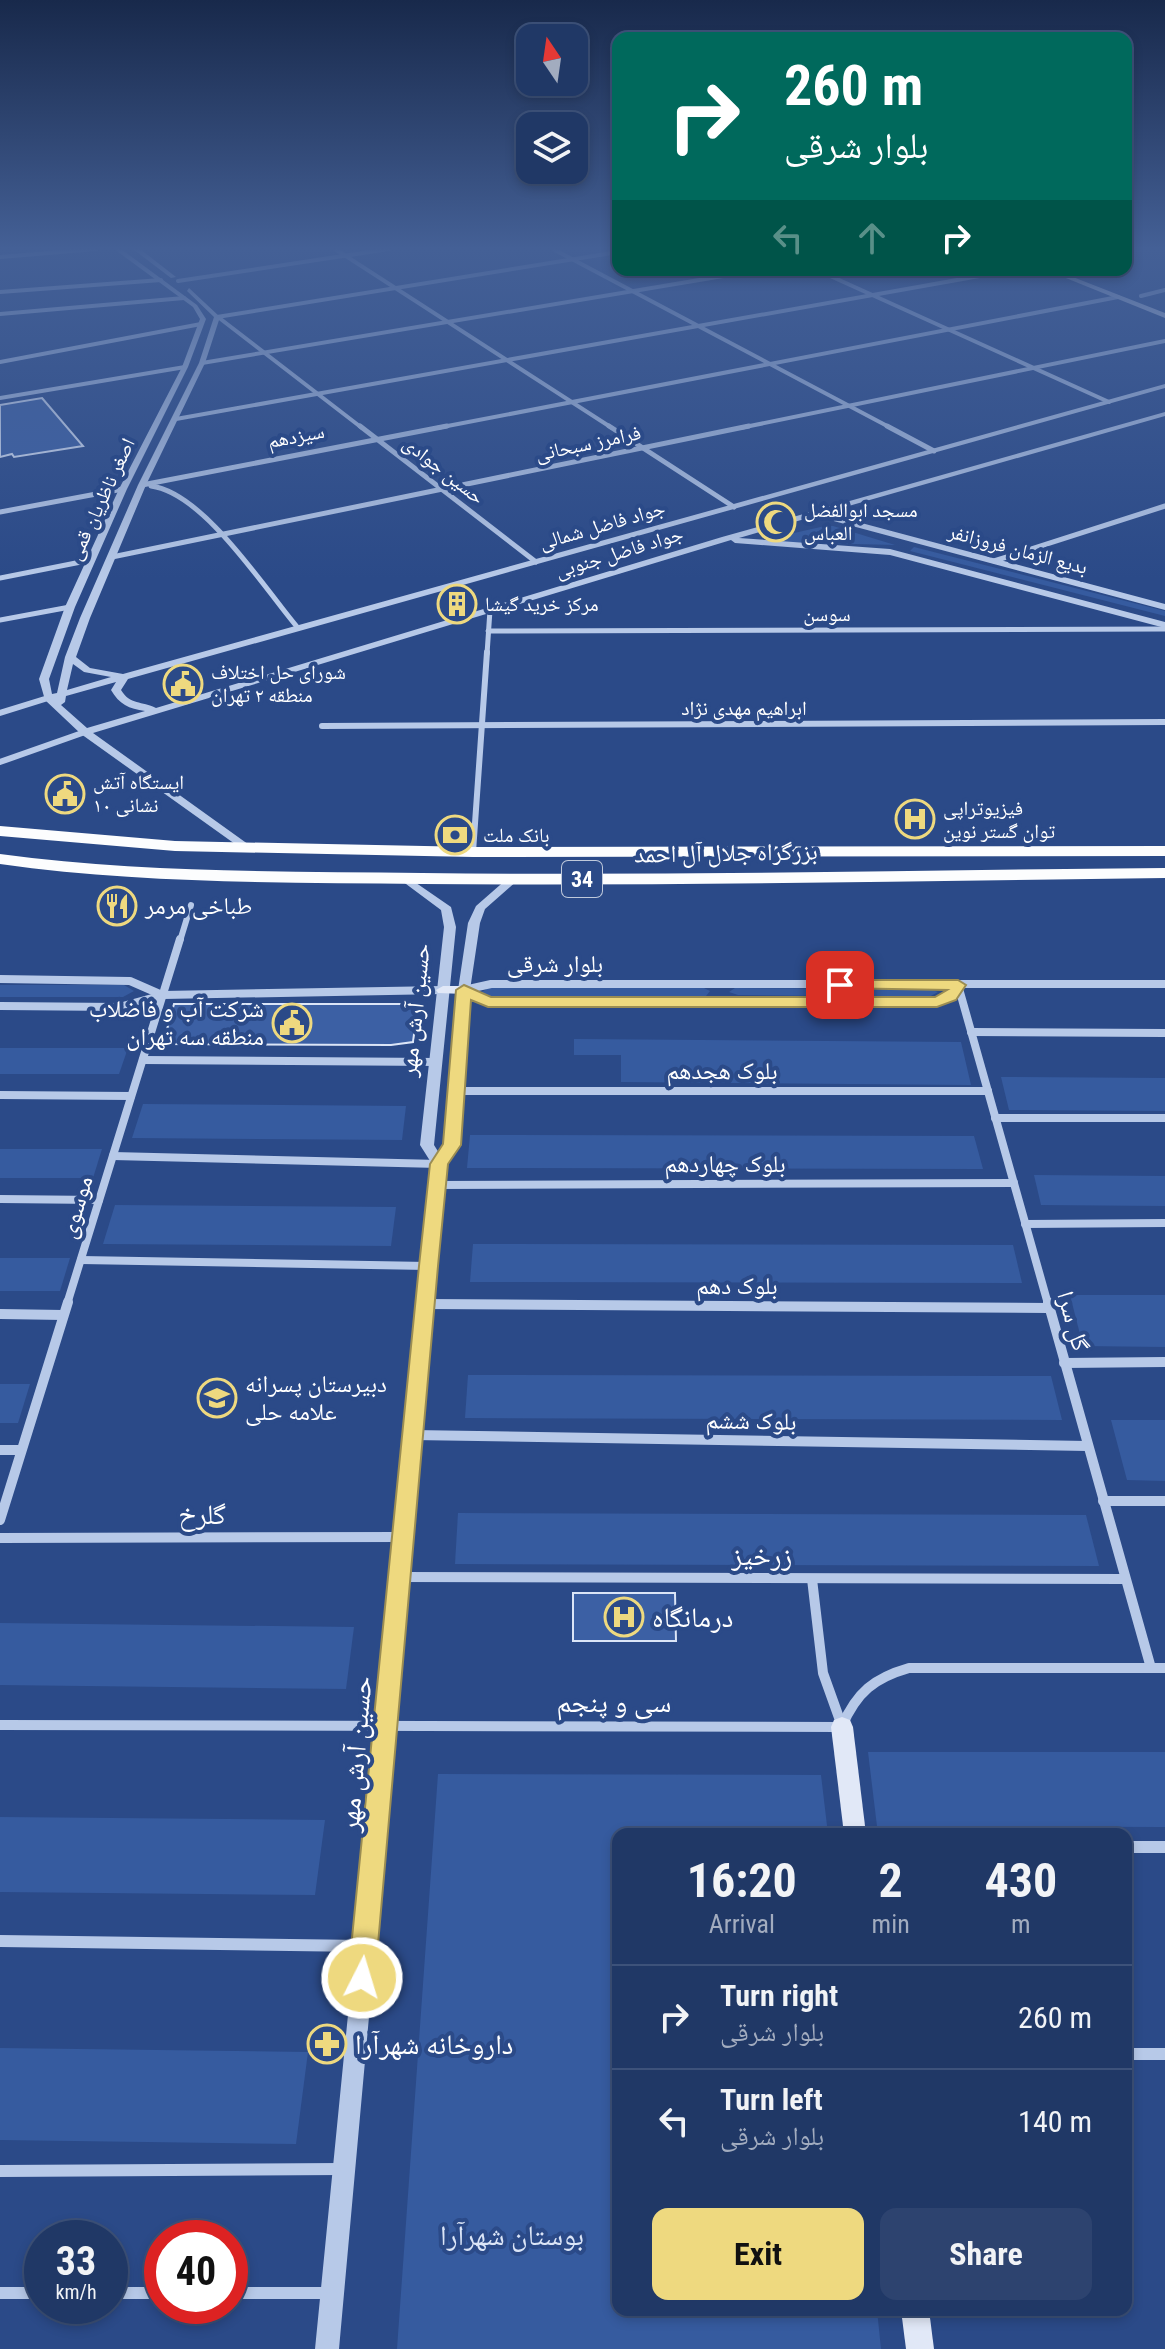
<!DOCTYPE html>
<meta charset="utf-8">
<style>
:root{--surface:#203866;--page:#2d436f;--text:#f1f3f6;--muted:#a2acbf;--line:#3d527a;--accent:#eed97f}
body{margin:0;font-family:"Roboto Condensed","Noto Naskh Arabic",sans-serif;background:var(--page);color:var(--text);height:100vh;display:flex;flex-direction:column;font-size:30px;white-space:nowrap}
*{box-sizing:border-box;margin:0}
p{font-size:26px;color:var(--muted)}
.icon{flex:none;width:44px;height:44px;fill:none;stroke:currentColor;stroke-width:2;stroke-linecap:round;stroke-linejoin:round}
.map{position:relative;flex:1;overflow:hidden}
.details{position:absolute;left:612px;top:1828px;width:520px;height:488px;display:flex;flex-direction:column;background:var(--surface);border-radius:16px;box-shadow:0 4px 12px #0003,0 0 0 2px var(--line)}
.details>*{flex:none}
.hud{position:absolute;left:612px;top:32px;width:520px;height:244px;border-radius:16px;box-shadow:0 4px 12px #0003,0 0 0 2px var(--line);background:#00695c;color:#fff;overflow:hidden}
.needle{width:52px;rotate:347deg}
.buttons{position:absolute;left:516px;top:24px;display:grid;gap:16px}
.buttons a{display:grid;place-items:center;width:72px;height:72px;border-radius:16px;background:var(--surface);box-shadow:0 4px 12px #0003,0 0 0 2px var(--line);font-size:40px}
.speed{position:absolute;left:24px;top:2220px;display:flex;gap:16px;font-size:40px;font-weight:700;text-align:center}
.speed>*{display:grid;place-content:center;width:104px;height:104px;border-radius:50%;background:var(--surface);box-shadow:0 4px 12px #0003,0 0 0 2px var(--line);line-height:1}
.speed small{font-size:20px;font-weight:400}
.speed .limit{border:12px solid #d22;background:#fff;color:#111}
.pin{position:absolute;display:grid;place-items:center;width:68px;height:68px;color:#fff;margin:-34px;border-radius:16px;box-shadow:0 4px 12px #0006}
.me{position:absolute;width:88px;margin:-44px;rotate:5deg;stroke-linejoin:round;filter:drop-shadow(0 0 6px #0008)}
.turn{display:flex;align-items:center;gap:28px;height:168px;padding:0 40px;font-size:36px}
.turn .icon{width:104px;height:104px;stroke-width:2.5}
.turn b{display:block;font-size:56px;line-height:68px}
.lanes{display:flex;align-items:center;height:76px;padding:0 40px;background:#0003;justify-content:center;gap:40px;direction:ltr}
.lanes .off{opacity:.35}
.eta{display:flex;justify-content:space-evenly;align-items:center;height:136px;text-align:center}
.eta b{font-size:48px;font-weight:700;line-height:56px}
.action{display:flex;gap:16px;margin-top:auto;padding:16px 40px}
.action a{flex:1;height:92px;border-radius:16px;background:var(--accent);color:#111;font-size:32px;font-weight:700;line-height:92px;text-align:center}
.action a+a{background:var(--page);color:var(--text)}
ul{padding:0;list-style:none}
li{display:flex;align-items:center;gap:24px;height:104px;padding:0 40px;border-top:2px solid var(--line)}
li div{flex:1}
li b{display:block;font-size:30px}
li em{font-style:normal}
.map>svg:first-child{display:block}
.green{fill:#365b9f}
.building{fill:#3c60a4;stroke:#dbe5f7;stroke-width:2}
.lines{fill:none;stroke-linecap:round;stroke-linejoin:round}
.minor-far5{stroke:#b7c9e8;stroke-width:4}
.minor-far4{stroke:#b7c9e8;stroke-width:5}
.minor-far3{stroke:#b7c9e8;stroke-width:6}
.minor-far2{stroke:#b7c9e8;stroke-width:8}
.minor-far1{stroke:#b7c9e8;stroke-width:10}
.minor{stroke:#b7c9e8;stroke-width:12}
.tertiary{fill:#b7c9e8;fill-rule:evenodd}
.secondary{fill:#e1e8f7;fill-rule:evenodd}
.trunk{fill:#fcfdfe;fill-rule:evenodd}
.route{fill:#eed97f;stroke:#9b8d53;stroke-width:2}
.labels{text-anchor:middle;stroke-width:8;stroke-linejoin:round;paint-order:stroke}
.far-street-label{font-size:20px;fill:#fff;stroke:#2b4a88}
.far-poi-label{font-size:20px;fill:#fff;stroke:#2b4a88;text-anchor:start}
.shield{fill:#2b4a88;stroke:#bfc9db;stroke-width:2}
.shield-label{font-size:22px;font-weight:bold;fill:#fff}
.street-label{font-size:24px;fill:#fff;stroke:#2b4a88}
.poi-label{font-size:24px;fill:#fff;stroke:#2b4a88;text-anchor:start}
.near-street-label{font-size:28px;fill:#fff;stroke:#2b4a88}
.near-poi-label{font-size:28px;fill:#fff;stroke:#2b4a88;text-anchor:start}
.near-park-label{font-size:28px;fill:#dbe5f7;stroke:#2b4a88}
</style>
<div class="map">
<svg width="1165" height="2349" viewBox="0 0 1165 2349">
<rect width="100%" height="100%" fill="#2b4a88"/>
<!-- green -->
<g class="green">
<polygon points="825,526 833,526 895,545 773,542 772,538"/>
<polygon points="914,547 1165,611 1165,616 910,551"/>
<polygon points="0,985 124,985 134,991 123,997 0,997"/>
<polygon points="489,988 704,988 710,991 706,996 488,996 479,993"/>
<polygon points="735,988 930,989 938,992 929,997 738,995 729,992"/>
<polygon points="574,1039 961,1042 971,1085 621,1082 621,1055 574,1055"/>
<polygon points="0,1048 128,1048 119,1074 0,1074"/>
<polygon points="1001,1077 1165,1078 1165,1111 1009,1110"/>
<polygon points="143,1104 406,1106 402,1140 132,1138"/>
<polygon points="470,1135 974,1136 983,1169 467,1168"/>
<polygon points="0,1149 102,1149 93,1178 0,1178"/>
<polygon points="1034,1175 1165,1176 1165,1206 1041,1205"/>
<polygon points="115,1205 396,1207 391,1246 103,1244"/>
<polygon points="473,1244 1013,1245 1022,1283 470,1282"/>
<polygon points="0,1258 70,1258 60,1291 0,1291"/>
<polygon points="1070,1295 1165,1295 1165,1347 1083,1346"/>
<polygon points="468,1375 1051,1376 1062,1420 465,1418"/>
<polygon points="0,1384 30,1384 18,1423 0,1423"/>
<polygon points="1111,1420 1165,1420 1165,1481 1127,1480"/>
<polygon points="458,1513 1086,1515 1099,1566 455,1564"/>
<polygon points="0,1623 354,1627 346,1689 0,1685"/>
<polygon points="868,1752 1165,1752 1165,1827 877,1826"/>
<polygon points="438,1774 821,1775 828,1834 618,1834 618,2310 877,2310 881,2349 397,2349"/>
<polygon points="0,1817 325,1820 315,1895 0,1892"/>
<polygon points="0,2048 308,2052 296,2144 0,2140"/>
</g>
<!-- building -->
<g class="building">
<polygon points="42,398 83,446 14,457 12,454 0,457 0,405"/>
<polygon points="174,1004 418,1004 413,1042 391,1045 163,1044"/>
<polygon points="573,1593 675,1593 676,1641 573,1641"/>
</g>
<g class="lines">
<!-- minor-far5 -->
<g class="minor-far5">
<polyline points="335,249 612,428"/>
<polyline points="553,249 891,428"/>
<polyline points="0,257 96,249"/>
<polyline points="817,270 1109,402"/>
<polyline points="178,281 389,249"/>
<polyline points="0,292 161,280"/>
<polyline points="1141,296 1165,290"/>
<polyline points="0,314 184,298"/>
<polyline points="217,317 618,252"/>
<polyline points="218,317 362,428"/>
<polyline points="0,362 201,324"/>
<polyline points="202,363 759,270"/>
<polyline points="0,398 185,367"/>
<polyline points="176,419 1013,270"/>
<polyline points="437,428 1118,297"/>
<polyline points="740,428 1165,341"/>
</g>
<!-- minor-far4 -->
<g class="minor-far4">
<polyline points="360,426 536,562"/>
<polyline points="609,426 734,507"/>
<polyline points="887,426 934,451"/>
<polyline points="142,485 447,426"/>
<path d="M 151,486 C 204,493 264,588 298,628"/>
<polyline points="0,512 123,489"/>
<polyline points="112,557 749,426"/>
<polyline points="994,561 1165,506"/>
<polyline points="0,578 91,560"/>
<polyline points="0,620 70,607"/>
<polyline points="488,631 1165,629"/>
<polyline points="487,654 490,610"/>
</g>
<!-- minor-far3 -->
<g class="minor-far3">
<polyline points="0,713 48,698"/>
<polyline points="322,726 1165,722"/>
<polyline points="0,762 85,732"/>
<polyline points="473,852 487,652"/>
<polyline points="180,941 191,905"/>
</g>
<!-- minor-far2 -->
<g class="minor-far2">
<polyline points="0,979 130,981 162,995"/>
<polyline points="958,985 1048,1304"/>
<polyline points="464,990 491,984 1165,984"/>
<polyline points="465,990 488,1002 937,1002 951,997 958,985"/>
<polyline points="0,1006 119,1007 163,995 443,990"/>
<polyline points="971,1032 1165,1033"/>
<polyline points="143,1060 437,1062"/>
<polyline points="456,1091 988,1091"/>
<polyline points="0,1095 131,1096"/>
<polyline points="995,1118 1165,1118"/>
<polyline points="113,1156 439,1164"/>
<polyline points="437,1185 1014,1183"/>
<polyline points="0,1199 99,1200"/>
<polyline points="1025,1224 1165,1223"/>
<polyline points="81,1260 428,1266"/>
<polyline points="67,1304 180,939"/>
<polyline points="426,1304 494,1304"/>
</g>
<!-- minor-far1 -->
<g class="minor-far1">
<polyline points="1048,1302 1151,1668"/>
<polyline points="426,1304 1049,1308"/>
<polyline points="0,1314 63,1315"/>
<polyline points="1064,1363 1165,1362"/>
<polyline points="413,1435 1087,1446"/>
<polyline points="0,1450 21,1450"/>
<polyline points="1103,1501 1165,1501"/>
<polyline points="0,1520 68,1302"/>
<polyline points="0,1538 403,1537"/>
<polyline points="400,1577 1124,1579"/>
<polyline points="812,1579 823,1673 842,1726"/>
<polyline points="0,1725 839,1727"/>
<path d="M 842,1726 C 857,1692 874,1678 909,1668 L 1165,1668"/>
</g>
<!-- minor -->
<g class="minor">
<polyline points="1126,1847 1165,1847"/>
<polyline points="0,1941 363,1946"/>
<polyline points="1126,2054 1165,2054"/>
<polyline points="0,2171 343,2169"/>
<polyline points="0,2293 42,2293"/>
<polyline points="110,2293 162,2293"/>
<polyline points="230,2293 331,2293"/>
</g>
<!-- tertiary -->
<g class="tertiary">
<path d="M 114,249 L 121,249 L 197,305 L 206,319 L 188,367 L 127,489 L 75,607 L 49,679 L 52,694 L 57,693 L 65,657 L 80,618 L 138,485 L 199,363 L 214,317 L 187,291 L 189,288 L 220,317 L 205,363 L 146,485 L 90,618 L 76,657 L 90,668 L 123,674 L 1165,384 L 1165,388 L 128,679 L 121,690 C 130,705 142,701 156,708 L 722,537 L 1165,412 L 1165,416 L 824,513 L 1165,604 L 1165,610 L 815,516 L 739,538 L 890,549 L 1165,622 L 1165,628 L 890,555 L 735,543 L 731,540 L 93,733 L 252,847 L 246,850 L 242,849 L 81,734 L 45,700 L 39,679 L 65,607 L 119,489 L 182,367 L 200,319 L 193,307 ZM 73,664 L 84,672 L 111,677 L 67,690 ZM 116,682 L 111,690 C 119,704 129,709 145,711 L 87,728 L 61,705 L 65,702 L 66,696 Z"/>
<polygon points="133,249 140,249 176,277 171,278"/>
<polygon points="406,876 451,907 456,927 434,1145 439,1153 445,1145 458,990 468,923 476,906 508,878 516,878 518,880 485,909 480,923 470,990 459,1145 446,1164 339,2349 315,2349 432,1164 420,1145 444,927 441,910 402,881 400,879"/>
</g>
<!-- secondary -->
<g class="secondary">
<polygon points="1046,270 1055,270 1165,313 1165,318"/>
<polygon points="443,986 464,986 471,990 464,994 438,993 436,990"/>
<polygon points="842,1717 850,1720 853,1727 866,1834 844,1834 831,1727 834,1720"/>
<polygon points="901,2310 929,2310 934,2349 906,2349"/>
</g>
<!-- trunk -->
<g class="trunk">
<polygon points="0,826 175,841 473,847 1165,846 1165,856 473,857 175,851 0,836"/>
<path d="M 0,854 C 140,873 281,871 422,873 C 670,876 917,870 1165,868 L 1165,878 C 917,881 670,886 422,884 C 281,882 140,884 0,864 Z"/>
</g>
</g>
<!-- sky -->
<linearGradient id="sky" x2="0" y2="1"><stop stop-color="#18294b"/><stop offset="0.43" stop-color="#446096"/><stop offset="1" stop-color="#446096" stop-opacity="0"/></linearGradient>
<rect width="1165" height="578" fill="url(#sky)"/>
<!-- route -->
<polygon class="route" points="840,980 958,980 966,985 956,1000 937,1007 488,1007 471,1000 461,1145 448,1164 438,1266 375,1978 371,1988 362,1992 352,1988 348,1978 419,1266 430,1164 443,1144 456,990 464,985 491,997 935,997 947,990 834,988 832,985"/>
<!-- icons -->
<defs>
<symbol id="mosque-ring" viewBox="-11 -11 22 22"><circle r="9.5" fill="#2b4a88" stroke="#eed97f" stroke-width="1.5"/><path d="M3.5-4.9A6 6 0 1 0 3.5 4.9A5 5 0 1 1 3.5-4.9Z" fill="#eed97f"/></symbol>
<symbol id="building-ring" viewBox="-11 -11 22 22"><circle r="9.5" fill="#2b4a88" stroke="#eed97f" stroke-width="1.5"/><path d="M-4-6H4V6H1V3H-1V6H-4ZM-2.5-4.3h1.7v1.8h-1.7ZM.8-4.3h1.7v1.8H.8ZM-2.5-1h1.7V.8h-1.7ZM.8-1h1.7V.8H.8Z" fill="#eed97f"/></symbol>
<symbol id="civic-ring" viewBox="-11 -11 22 22"><circle r="9.5" fill="#2b4a88" stroke="#eed97f" stroke-width="1.5"/><path d="M-.6-6.5H3V-4.5H.6V-3L4-1V1h2V6H-6V1h2V-1L-.6-3ZM-1.2 2.5V6h2.4V2.5Z" fill="#eed97f"/></symbol>
<symbol id="hospital-ring" viewBox="-11 -11 22 22"><circle r="9.5" fill="#2b4a88" stroke="#eed97f" stroke-width="1.5"/><path d="M-5-5h3v3.5h4V-5h3V5h-3V1.5h-4V5h-3Z" fill="#eed97f"/></symbol>
<symbol id="bank-ring" viewBox="-11 -11 22 22"><circle r="9.5" fill="#2b4a88" stroke="#eed97f" stroke-width="1.5"/><path d="M-6-4H6V4H-6ZM0-2.3a2.3 2.3 0 1 0 0 4.6a2.3 2.3 0 1 0 0-4.6Z" fill="#eed97f"/></symbol>
<symbol id="restaurant-ring" viewBox="-11 -11 22 22"><circle r="9.5" fill="#2b4a88" stroke="#eed97f" stroke-width="1.5"/><path d="M-5-6h1v4h1v-4h1v4h1v-4h1v5L-1.5 .5V6h-2V.5L-5-1ZM5-6V6H3V1.5H1.5Q1.5-4 5-6Z" fill="#eed97f"/></symbol>
<symbol id="school-ring" viewBox="-11 -11 22 22"><circle r="9.5" fill="#2b4a88" stroke="#eed97f" stroke-width="1.5"/><path d="M0-5L7-2L0 1L-7-2ZM-4 1L0 2.5L4 1V4Q0 6-4 4Z" fill="#eed97f"/></symbol>
<symbol id="pharmacy-ring" viewBox="-11 -11 22 22"><circle r="9.5" fill="#2b4a88" stroke="#eed97f" stroke-width="1.5"/><path d="M-2-6h4v4h4v4h-4v4h-4v-4h-4v-4h4Z" fill="#eed97f"/></symbol>
</defs>
<g fill-rule="evenodd">
<use href="#mosque-ring" x="754" y="500" width="44" height="44"/>
<use href="#building-ring" x="435" y="582" width="44" height="44"/>
<use href="#civic-ring" x="161" y="662" width="44" height="44"/>
<use href="#civic-ring" x="43" y="772" width="44" height="44"/>
<use href="#hospital-ring" x="893" y="797" width="44" height="44"/>
<use href="#bank-ring" x="433" y="813" width="44" height="44"/>
<use href="#restaurant-ring" x="95" y="884" width="44" height="44"/>
<use href="#civic-ring" x="270" y="1001" width="44" height="44"/>
<use href="#school-ring" x="195" y="1376" width="44" height="44"/>
<use href="#hospital-ring" x="602" y="1595" width="44" height="44"/>
<use href="#pharmacy-ring" x="305" y="2022" width="44" height="44"/>
</g>
<g class="labels">
<!-- far-street labels -->
<g class="far-street-label">
<text transform="translate(296 436) rotate(-11)" y="7">سیزدهم</text>
<text transform="translate(588 443) rotate(-12)" y="7">فرامرز سبحانی</text>
<text transform="translate(444 470) rotate(38)" y="7">حسین جوادی</text>
<text transform="translate(101 499) rotate(-65)" y="7">اصغر ناظریان قمی</text>
<text transform="translate(602 525) rotate(-16)" y="7">جواد فاضل شمالی</text>
<text transform="translate(1018 549) rotate(15)" y="7">بدیع‌ الزمان فروزانفر</text>
<text transform="translate(619 552) rotate(-17)" y="7">جواد فاضل جنوبی</text>
<text x="827" y="621">سوسن</text>
<text x="744" y="715">ابراهیم مهدی نژاد</text>
</g>
<!-- far-poi labels -->
<g class="far-poi-label">
<text x="804" y="517">مسجد ابوالفضل<tspan x="804" dy="23">العباس</tspan></text>
<text x="485" y="611">مرکز خرید گیشا</text>
<text x="211" y="679">شورای حل اختلاف<tspan x="211" dy="23">منطقه ۲ تهران</tspan></text>
<text x="93" y="789">ایستگاه آتش<tspan x="93" dy="23">نشانی ۱۰</tspan></text>
<text x="943" y="815">فیزیوتراپی<tspan x="943" dy="23">توان گستر نوین</tspan></text>
<text x="483" y="842">بانک ملت</text>
</g>
<!-- shield labels -->
<rect class="shield" x="562" y="861" width="40" height="36" rx="6"/>
<g class="shield-label">
<text x="582" y="887">34</text>
</g>
<!-- street labels -->
<g class="street-label">
<text transform="translate(726 853) rotate(-1)" y="8">بزرگراه جلال آل احمد</text>
<text x="555" y="972">بلوار شرقی</text>
<text transform="translate(415 1010) rotate(-84)" y="8">حسین آرش مهر</text>
<text x="722" y="1079">بلوک هجدهم</text>
<text x="725" y="1172">بلوک چهاردهم</text>
<text transform="translate(76 1207) rotate(-73)" y="8">موسوی</text>
<text x="737" y="1294">بلوک دهم</text>
<text transform="translate(1073 1321) rotate(74)" y="8">گل سرا</text>
<text transform="translate(751 1421) rotate(1)" y="8">بلوک ششم</text>
</g>
<!-- poi labels -->
<g class="poi-label">
<text x="145" y="914">طباخی مرمر</text>
<text x="264" y="1017" text-anchor="end">شرکت آب و فاضلاب<tspan x="264" dy="28">منطقه سه تهران</tspan></text>
<text x="245" y="1392">دبیرستان پسرانه<tspan x="245" dy="28">علامه حلی</tspan></text>
</g>
<!-- near-street labels -->
<g class="near-street-label">
<text x="202" y="1524">گلرخ</text>
<text x="762" y="1565">زرخیز</text>
<text x="614" y="1712">سی و پنجم</text>
<text transform="translate(355 1754) rotate(-85)" y="10">حسین آرش مهر</text>
</g>
<!-- near-poi labels -->
<g class="near-poi-label">
<text x="652" y="1627">درمانگاه</text>
<text x="355" y="2054">داروخانه شهرآرا</text>
</g>
<!-- near-park labels -->
<g class="near-park-label">
<text x="512" y="2245">بوستان شهرآرا</text>
</g>
</g>
</svg>
<div class="buttons">
<a><svg class="needle" viewBox="-14 -14 28 28"><path d="M0-13l5 13h-10z" fill="#e53935"/><path d="M0 13l5-13h-10z" fill="#a2acbf"/></svg></a>
<a><svg class="icon" aria-label="layers" viewBox="0 0 24 24"><path d="M12 4l9 5-9 5-9-5zM3 14l9 5 9-5"/></svg></a>
</div>
<div class="speed"><div>33<small>km/h</small></div><div class="limit">40</div></div>
<div class="pin" style="left:840px;top:985px;background:#d93025"><svg class="icon" aria-label="arrive" viewBox="0 0 24 24"><path d="M6 21V4h12l-3 4 3 4H6"/></svg></div>
<svg class="me" style="left:362px;top:1978px" viewBox="-20 -20 40 40"><circle r="17" fill="#eed97f" stroke="#fff" stroke-width="3"/><path d="M0-11L8 9 0 5-8 9z" fill="#fff"/></svg>
<div class="hud">
<div class="turn"><svg class="icon" aria-label="right" viewBox="0 0 24 24"><path d="M7 20v-9h11M14 6l5 5-5 5"/></svg><div><b>260 m</b>بلوار شرقی</div></div>
<div class="lanes"><svg class="icon off" aria-label="left" viewBox="0 0 24 24"><path d="M17 20v-9H6M10 6l-5 5 5 5"/></svg><svg class="icon off" aria-label="ahead" viewBox="0 0 24 24"><path d="M12 20V5M6 11l6-6 6 6"/></svg><svg class="icon" aria-label="right" viewBox="0 0 24 24"><path d="M7 20v-9h11M14 6l5 5-5 5"/></svg></div>
</div>
<section class="details">
<div class="eta">
<div><b>16:20</b><p>Arrival</p></div>
<div><b>2</b><p>min</p></div>
<div><b>430</b><p>m</p></div>
</div>
<ul>
<li><svg class="icon" aria-label="right" viewBox="0 0 24 24"><path d="M7 20v-9h11M14 6l5 5-5 5"/></svg><div><b>Turn right</b><p>بلوار شرقی</p></div><em>260 m</em></li>
<li><svg class="icon" aria-label="left" viewBox="0 0 24 24"><path d="M17 20v-9H6M10 6l-5 5 5 5"/></svg><div><b>Turn left</b><p>بلوار شرقی</p></div><em>140 m</em></li>
</ul>
<div class="action"><a>Exit</a><a>Share</a></div>
</section>
</div>
